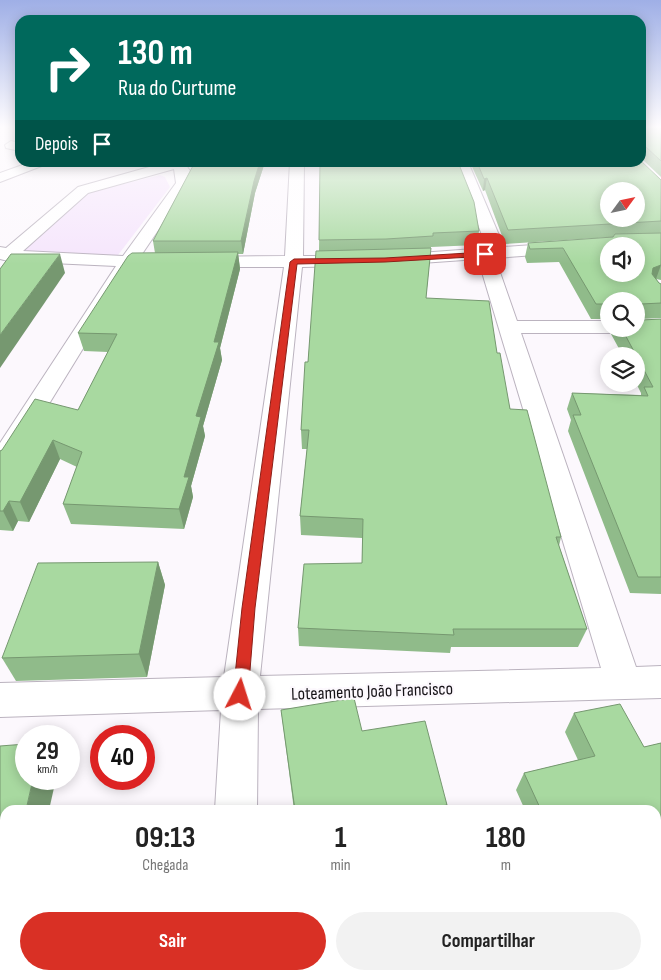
<!DOCTYPE html>
<html lang="pt">
<meta charset="utf-8">
<style>
:root{--surface:#fff;--page:#f2f2f2;--text:#222;--muted:#767676;--accent:#d93025}
body{margin:0;font-family:"Sofia Sans Condensed",sans-serif;background:var(--page);color:var(--text);height:100vh;display:flex;flex-direction:column;font-size:19px;white-space:nowrap}
*{box-sizing:border-box;margin:0}
p{font-size:16px;color:var(--muted)}
.icon{flex:none;width:28px;height:28px;fill:none;stroke:currentColor;stroke-width:2;stroke-linecap:round;stroke-linejoin:round}
.map{position:relative;flex:1;overflow:hidden}
.drawer{position:absolute;left:0px;top:805px;width:661px;height:175px;display:flex;flex-direction:column;background:var(--surface);border-radius:15px 15px 0 0;box-shadow:0 2px 12px #0003}
.drawer>*{flex:none}
.guide{position:absolute;left:15px;top:15px;width:631px;height:152px;border-radius:15px;box-shadow:0 2px 12px #0003;background:#00695c;color:#fff;overflow:hidden}
.needle{width:32px;rotate:57deg}
.fabs{position:absolute;left:600px;top:182px;display:grid;gap:10px}
.fabs a{display:grid;place-items:center;width:45px;height:45px;border-radius:50%;background:var(--surface);box-shadow:0 2px 12px #0003;font-size:25px}
.speed{position:absolute;left:15px;top:725px;display:flex;gap:10px;font-size:25px;font-weight:700;text-align:center}
.speed>*{display:grid;place-content:center;width:65px;height:65px;border-radius:50%;background:var(--surface);box-shadow:0 2px 12px #0003;line-height:1}
.speed small{font-size:12px;font-weight:400}
.speed .limit{border:8px solid #d22;background:#fff;color:#111}
.pin{position:absolute;display:grid;place-items:center;width:42px;height:42px;color:#fff;margin:-21px;border-radius:10px;box-shadow:0 2px 8px #0006}
.me{position:absolute;width:55px;margin:-28px;rotate:5deg;stroke-linejoin:round;filter:drop-shadow(0 0 4px #0008)}
.turn{display:flex;align-items:center;gap:18px;height:105px;padding:0 20px;font-size:22px}
.turn .icon{width:65px;height:65px;stroke-width:2.5}
.turn b{display:block;font-size:35px;line-height:42px}
.then{display:flex;align-items:center;height:48px;padding:0 20px;background:#0003;gap:10px;font-size:19px}
.eta{display:flex;justify-content:space-evenly;align-items:center;height:85px;text-align:center}
.eta b{font-size:30px;font-weight:700;line-height:35px}
.button{display:flex;gap:10px;margin-top:auto;padding:10px 20px}
.button a{flex:1;height:58px;border-radius:30px;background:var(--accent);color:#fff;font-size:20px;font-weight:700;line-height:58px;text-align:center}
.button a+a{background:var(--page);color:var(--text)}
.map>svg:first-child{display:block}
.green{fill:#f5e5fc}
.lines{fill:none;stroke-linecap:round;stroke-linejoin:round}
.minor-casing{stroke:#bbb3bf;stroke-width:2}
.minor{fill:#fff;fill-rule:evenodd}
.wall{fill:#90bb8a}
.shaded-wall{fill:#769870}
.building{fill:#a8d9a0;stroke:#769870;fill-rule:evenodd}
.route{fill:#d93025;stroke:#8d1f18}
.labels{text-anchor:middle;stroke-width:4.5;stroke-linejoin:round;paint-order:stroke}
.near-street-label{font-size:18px;fill:#161317;stroke:#fcf8fd}
</style>
<div class="map">
<svg width="661" height="980" viewBox="0 0 661 980">
<rect width="100%" height="100%" fill="#fcf8fd"/>
<!-- green -->
<polygon class="green" points="160,175 165,177 170,187 118,255 109,257 26,253 24,250 87,193"/>
<g class="lines">
<defs>
<g id="minor">
<polygon points="11,141 20,143 20,151 6,148 5,145"/>
<polygon points="31,162 52,162 0,182 0,173"/>
<path d="M 167,162 L 184,162 L 190,171 L 190,183 L 140,257 L 166,259 L 169,263 L 166,267 L 133,267 L 9,469 L 0,472 L 0,443 L 116,266 L 8,261 L 0,259 L 0,247 L 6,248 L 78,187 ZM 174,169 L 176,183 L 123,256 L 23,251 L 88,193 Z"/>
<polygon points="290,162 304,162 303,256 353,256 359,257 362,261 359,265 353,266 302,267 260,676 601,668 478,259 393,265 387,264 384,260 387,256 393,255 487,248 454,162 468,162 504,247 562,243 568,244 571,248 568,252 562,253 495,258 517,321 609,321 609,329 618,329 609,333 521,333 636,667 661,666 661,698 258,709 257,810 215,810 221,710 0,717 0,683 224,677 284,267 201,267 195,266 192,262 195,258 201,257 285,256"/>
<rect x="208" y="975" width="48" height="5"/>
</g>
</defs>
<!-- minor casing -->
<use href="#minor" class="minor-casing"/>
<!-- minor -->
<use href="#minor" class="minor"/>
</g>
<!-- wall -->
<g class="wall">
<polygon points="641,126 661,126 661,177 642,159"/>
<polygon points="195,162 265,162 255,193 243,254 238,254 240,269 220,348 222,360 203,426 205,436 191,486 193,497 184,529 71,524 63,504 77,467 60,459 29,522 18,521 13,531 0,530 0,451 78,410 108,352 84,351 78,333 155,253 153,241"/>
<polygon points="320,162 479,231 477,245 431,247 426,298 497,353 510,409 561,537 559,546 587,629 578,647 451,647 450,653 299,646 298,628 362,563 362,538 301,535 300,516 307,449 302,449 301,430 319,251"/>
<polygon points="470,162 641,162 660,179 661,180 661,280 656,279 659,283 661,284 661,318 640,319 642,320 661,319 661,594 630,593 568,431 571,420 567,409 572,393 641,395 641,393 636,383 636,356 623,356 611,334 613,329 636,329 636,301 609,301 609,319 591,319 559,262 527,263 525,257 528,243 613,237 505,244 485,190 483,191"/>
<polygon points="158,562 165,585 147,677 16,681 2,658"/>
<polygon points="281,710 362,731 447,805 446,810 294,810"/>
<polygon points="574,713 644,747 661,743 661,882 656,883 656,810 525,810 516,790 524,773 578,760 565,732"/>
<polygon points="582,975 656,975 661,980 584,980"/>
</g>
<!-- shaded-wall -->
<g class="shaded-wall">
<polygon points="646,147 642,159 641,159 641,148"/>
<polygon points="260,162 265,162 255,193 243,254 241,241 254,181"/>
<polygon points="487,178 485,190 483,191 484,179"/>
<polygon points="238,252 240,269 220,348 222,360 203,426 205,436 191,486 193,497 184,529 179,509 184,477 196,416 214,342"/>
<polygon points="60,254 65,273 0,368 0,335"/>
<polygon points="661,265 656,279 648,282 653,268"/>
<polygon points="53,440 60,459 29,522 20,502"/>
<polygon points="9,501 18,521 13,531 3,511"/>
<polygon points="158,562 165,585 147,677 139,654"/>
<polygon points="33,779 56,779 49,810 26,810"/>
<polygon points="5,902 5,975 15,975 14,980 0,980 0,924"/>
</g>
<!-- building -->
<g class="building">
<polygon points="641,126 661,126 661,161 646,147 641,148"/>
<path d="M 641,161 L 660,179 L 661,180 L 661,221 L 508,230 L 487,178 L 484,179 L 477,162 L 641,162 ZM 609,191 L 636,191 L 636,219 L 609,219 Z"/>
<polygon points="195,162 260,162 254,181 241,241 153,241"/>
<polygon points="320,162 458,162 474,202 479,231 433,233 433,236 386,239 319,240"/>
<path d="M 661,233 L 661,265 L 653,268 L 652,274 L 659,283 L 661,284 L 661,303 L 641,304 L 639,312 L 636,312 L 636,301 L 609,301 L 609,304 L 596,304 L 563,248 L 530,249 L 528,243 L 613,237 L 615,234 ZM 609,246 L 636,246 L 636,274 L 609,274 Z"/>
<polygon points="431,248 426,298 489,301 497,353 500,353 510,409 527,410 561,537 556,537 587,629 453,629 454,635 298,628 304,564 362,563 363,519 300,516 309,430 301,430 305,362 308,362 316,251"/>
<polygon points="238,252 214,342 219,342 196,416 201,417 184,477 189,477 179,509 63,504 82,452 53,440 20,502 9,501 3,511 0,511 0,451 2,450 35,399 78,410 117,334 78,333 128,256 132,253"/>
<polygon points="11,254 60,254 0,335 0,269"/>
<polygon points="636,317 642,320 661,319 661,577 638,577 573,415 581,415 572,393 648,396 644,387 653,387 622,329 636,329"/>
<polygon points="158,562 139,654 2,658 38,563"/>
<polygon points="354,698 362,731 425,721 447,805 419,810 295,810 281,710"/>
<polygon points="620,704 644,747 661,743 661,871 656,872 656,810 541,810 524,773 595,756 574,713"/>
<polygon points="26,744 26,779 33,779 26,810 5,810 5,902 0,924 0,746"/>
<polygon points="661,934 661,980 600,980 597,975 656,975 656,936"/>
<polygon points="304,975 540,975 542,980 305,980"/>
</g>
<!-- sky -->
<linearGradient id="sky" x2="0" y2="1"><stop stop-color="#9fafe6"/><stop offset="0.48" stop-color="#fefcfe"/><stop offset="1" stop-color="#fefcfe" stop-opacity="0"/></linearGradient>
<rect width="661" height="264" fill="url(#sky)"/>
<!-- route -->
<polygon class="route" points="485,252 488,256 385,262 297,264 255,608 248,695 246,700 240,702 235,700 233,695 242,608 290,262 294,259 385,258"/>
<g class="labels">
<!-- near-street labels -->
<g class="near-street-label">
<text transform="translate(372 691) rotate(-2)" y="6">Loteamento João Francisco</text>
</g>
</g>
</svg>
<div class="fabs">
<a><svg class="needle" viewBox="-14 -14 28 28"><path d="M0-13l5 13h-10z" fill="#e53935"/><path d="M0 13l5-13h-10z" fill="#767676"/></svg></a>
<a><svg class="icon" aria-label="sound" viewBox="0 0 24 24"><path d="M4 9h4l5-4v14l-5-4H4zM17 9q2 3 0 6"/></svg></a>
<a><svg class="icon" aria-label="search" viewBox="0 0 24 24"><circle cx="10" cy="10" r="6"/><path d="M15 15l6 6"/></svg></a>
<a><svg class="icon" aria-label="layers" viewBox="0 0 24 24"><path d="M12 4l9 5-9 5-9-5zM3 14l9 5 9-5"/></svg></a>
</div>
<div class="speed"><div>29<small>km/h</small></div><div class="limit">40</div></div>
<div class="pin" style="left:485px;top:254px;background:#d93025"><svg class="icon" aria-label="arrive" viewBox="0 0 24 24"><path d="M6 21V4h12l-3 4 3 4H6"/></svg></div>
<svg class="me" style="left:240px;top:695px" viewBox="-20 -20 40 40"><circle r="19" fill="#fff"/><path d="M0-13L10 11 0 6-10 11z" fill="#d93025"/></svg>
<div class="guide">
<div class="turn"><svg class="icon" aria-label="right" viewBox="0 0 24 24"><path d="M7 20v-9h11M14 6l5 5-5 5"/></svg><div><b>130 m</b>Rua do Curtume</div></div>
<div class="then">Depois<svg class="icon" aria-label="arrive" viewBox="0 0 24 24"><path d="M6 21V4h12l-3 4 3 4H6"/></svg></div>
</div>
<section class="drawer">
<div class="eta">
<div><b>09:13</b><p>Chegada</p></div>
<div><b>1</b><p>min</p></div>
<div><b>180</b><p>m</p></div>
</div>
<div class="button"><a>Sair</a><a>Compartilhar</a></div>
</section>
</div>
